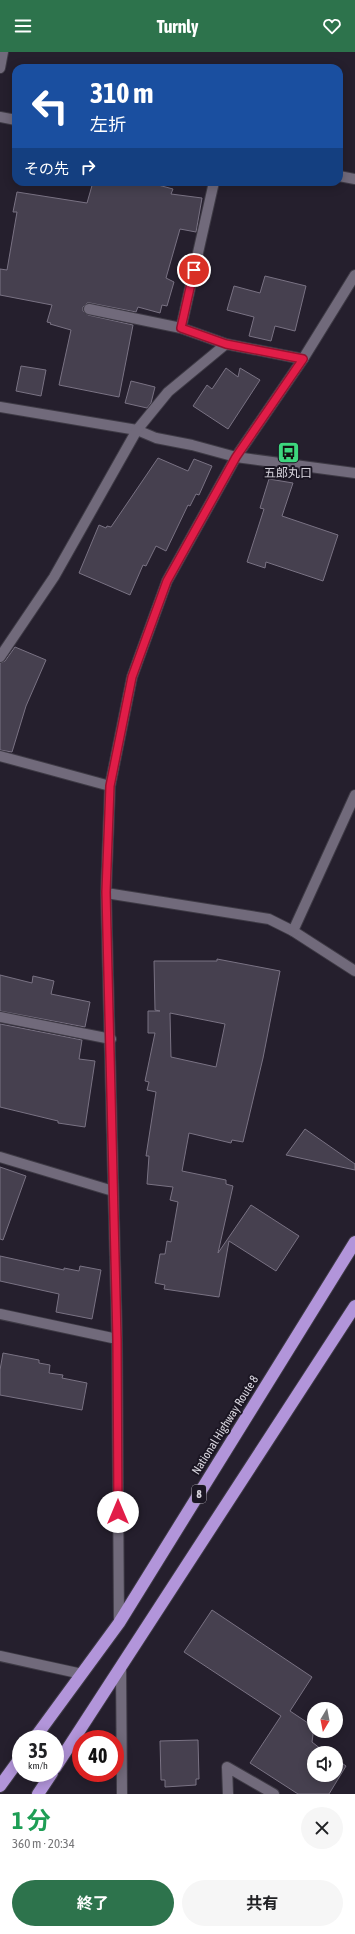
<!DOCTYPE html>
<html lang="ja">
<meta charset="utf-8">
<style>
:root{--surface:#fff;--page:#f6f6f6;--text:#202124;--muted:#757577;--accent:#2d734c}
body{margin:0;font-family:"Asap Condensed","Noto Sans JP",sans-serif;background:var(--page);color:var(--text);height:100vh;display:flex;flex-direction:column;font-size:15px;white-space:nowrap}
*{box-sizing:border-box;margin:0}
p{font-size:13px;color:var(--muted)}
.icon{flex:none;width:22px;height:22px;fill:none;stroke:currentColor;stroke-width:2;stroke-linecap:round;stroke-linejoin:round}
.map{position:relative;height:1742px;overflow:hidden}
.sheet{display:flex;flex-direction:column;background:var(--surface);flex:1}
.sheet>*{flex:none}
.banner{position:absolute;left:12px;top:12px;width:331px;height:122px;border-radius:12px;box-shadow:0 2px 10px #0003;background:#1a4fa0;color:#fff;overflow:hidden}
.needle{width:26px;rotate:190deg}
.tools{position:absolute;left:307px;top:1650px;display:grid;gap:8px}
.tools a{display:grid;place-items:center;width:36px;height:36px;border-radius:50%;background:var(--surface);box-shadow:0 2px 10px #0003;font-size:20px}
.speed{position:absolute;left:12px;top:1678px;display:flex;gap:8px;font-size:20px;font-weight:700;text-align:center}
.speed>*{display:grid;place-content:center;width:52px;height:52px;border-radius:50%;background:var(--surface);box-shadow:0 2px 10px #0003;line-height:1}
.speed small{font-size:10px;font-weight:400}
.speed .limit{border:6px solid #d22;background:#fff;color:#111}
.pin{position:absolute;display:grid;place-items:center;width:34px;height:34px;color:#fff;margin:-17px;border:2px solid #fff;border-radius:50%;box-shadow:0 1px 4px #0007}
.me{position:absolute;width:44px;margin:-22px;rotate:0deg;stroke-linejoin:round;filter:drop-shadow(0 0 3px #0008)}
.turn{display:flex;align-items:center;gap:14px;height:84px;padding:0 12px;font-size:18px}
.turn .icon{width:52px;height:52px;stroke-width:2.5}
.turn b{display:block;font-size:28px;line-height:34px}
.then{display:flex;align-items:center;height:38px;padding:0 12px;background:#0003;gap:8px;font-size:15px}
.round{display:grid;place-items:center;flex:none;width:42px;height:42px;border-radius:21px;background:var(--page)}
.head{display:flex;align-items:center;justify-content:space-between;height:68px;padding:0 12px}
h1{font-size:24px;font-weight:700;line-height:30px;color:#1e9e55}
.cta{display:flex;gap:8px;margin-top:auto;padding:8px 12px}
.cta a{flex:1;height:46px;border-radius:24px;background:var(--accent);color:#fff;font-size:16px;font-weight:700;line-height:46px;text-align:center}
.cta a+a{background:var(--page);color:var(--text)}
header{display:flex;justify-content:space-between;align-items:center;height:52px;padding:0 12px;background:var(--accent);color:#fff;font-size:18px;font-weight:700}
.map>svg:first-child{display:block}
.building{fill:#46404f;stroke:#797283;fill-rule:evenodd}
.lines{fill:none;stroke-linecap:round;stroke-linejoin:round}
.minor-casing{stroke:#3e3a45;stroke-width:12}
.highway-casing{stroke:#3e3a45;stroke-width:14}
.minor{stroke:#716a7b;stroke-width:10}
.highway{stroke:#b295da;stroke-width:12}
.route-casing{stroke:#92132f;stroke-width:10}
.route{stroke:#e11d48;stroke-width:7}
.labels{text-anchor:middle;stroke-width:4;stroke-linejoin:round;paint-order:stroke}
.shield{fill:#1b1623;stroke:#9f9ba5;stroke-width:1}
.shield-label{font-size:11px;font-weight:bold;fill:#d7d4dd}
.poi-label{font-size:12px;fill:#d7d4dd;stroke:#1b1623}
.street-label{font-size:12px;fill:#d7d4dd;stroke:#1b1623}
</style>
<header><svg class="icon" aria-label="menu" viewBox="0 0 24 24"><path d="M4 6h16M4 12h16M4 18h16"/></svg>Turnly<svg class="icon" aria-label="heart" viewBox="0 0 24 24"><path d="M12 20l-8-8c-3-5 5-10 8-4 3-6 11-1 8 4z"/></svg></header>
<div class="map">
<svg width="355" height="1742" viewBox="0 0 355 1742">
<rect width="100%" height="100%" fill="#251f2d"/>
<!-- building -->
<g class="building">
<polygon points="93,130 147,130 173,137 171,142 202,146 196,180 180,177 166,226 174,230 167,254 162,253 160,261 138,255 136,260 90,251 87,251 83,255 83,259 88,263 133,273 119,345 59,333 71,278 50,272 51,271 47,270 52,253 0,243 0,217 7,218 17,160 13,160 17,140 87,151"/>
<polygon points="265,224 306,234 295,279 275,274 271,289 249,284 254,265 227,258 234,234 260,241"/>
<polygon points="21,314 46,318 41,344 16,339"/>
<polygon points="226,316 238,325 240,316 260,328 228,377 193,354 207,333 212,337"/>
<polygon points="131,329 155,335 151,351 147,356 125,351"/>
<polygon points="158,406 188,419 194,407 212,414 199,443 196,442 190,454 188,453 166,499 156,494 146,514 143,513 130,543 79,521 99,473 106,476 107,474 111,475"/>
<polygon points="269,427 293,431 282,464 338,483 323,529 266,510 265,516 247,510 264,457 260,456"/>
<polygon points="15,595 46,608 26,654 12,700 0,698 0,611 5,609"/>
<path d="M 217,907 L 280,919 L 263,1006 L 243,1090 L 232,1088 L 231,1091 L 189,1081 L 182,1119 L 226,1128 L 226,1132 L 233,1134 L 218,1201 L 251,1153 L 299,1184 L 276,1219 L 229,1189 L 219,1245 L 164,1237 L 165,1233 L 155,1231 L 160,1202 L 165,1202 L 167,1189 L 171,1190 L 178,1150 L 170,1148 L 173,1135 L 147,1132 L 149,1104 L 146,1104 L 156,1040 L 147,1038 L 149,1030 L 145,1029 L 155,981 L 148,981 L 148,959 L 160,959 L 155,958 L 154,909 L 217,909 ZM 170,961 L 225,972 L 216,1015 L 171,1005 Z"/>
<polygon points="0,923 32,931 33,924 54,929 51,942 90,950 85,975 0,959"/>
<polygon points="0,972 82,988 79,1007 95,1009 85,1075 58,1071 58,1069 0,1055"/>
<polygon points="305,1077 355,1112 355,1118 286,1103"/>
<polygon points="0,1115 26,1124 3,1188 0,1187"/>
<polygon points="0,1204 64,1218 64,1216 79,1219 80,1214 101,1218 92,1267 56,1260 59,1242 0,1229"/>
<polygon points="3,1301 39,1308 39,1311 50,1313 49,1321 63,1323 62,1326 87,1331 82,1358 0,1343 0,1318"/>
<polygon points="212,1558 312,1625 290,1659 314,1675 312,1690 326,1701 314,1701 314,1723 336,1723 336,1707 346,1714 329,1742 298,1742 250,1711 281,1664 184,1600"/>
<polygon points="198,1688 199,1727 196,1727 196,1733 165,1735 165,1728 161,1728 160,1689"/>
</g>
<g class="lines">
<defs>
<g id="minor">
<polyline points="0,16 3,0"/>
<polyline points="0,65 16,68"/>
<polyline points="339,124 355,127"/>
<polyline points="214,130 181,276 226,292 303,307"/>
<polyline points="89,257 181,276"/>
<polyline points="0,355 137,378 156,386 192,393 236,405 355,421"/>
<polyline points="0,605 54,525 137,378 168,340 226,292"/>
<polyline points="0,704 110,734"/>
<polyline points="106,841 269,867 293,879 355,919"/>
<polyline points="293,879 355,743"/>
<polyline points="0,965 111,987"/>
<polyline points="0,1105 113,1139"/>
<polyline points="0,1262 117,1287"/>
<polyline points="119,1571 117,1287 106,841 110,734 132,625 167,529 236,405 303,307 355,223"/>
<polyline points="0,1604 82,1622"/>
<polyline points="121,1615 122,1742"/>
<polyline points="228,1742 227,1715 274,1742"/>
</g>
<g id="highway">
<polyline points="34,1687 119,1571 355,1190"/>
<polyline points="55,1716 355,1254"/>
<polyline points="0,1734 21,1705"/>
<polyline points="38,1742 52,1721"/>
</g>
</defs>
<!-- minor casing -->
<use href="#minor" class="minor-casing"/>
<!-- highway casing -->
<use href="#highway" class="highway-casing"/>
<!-- minor -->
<use href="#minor" class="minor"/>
<!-- highway -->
<use href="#highway" class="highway"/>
</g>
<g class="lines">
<defs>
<polyline id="route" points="118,1460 117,1287 106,840 110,734 132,625 167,529 236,405 303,307 226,292 181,276 194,218"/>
</defs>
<!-- route casing -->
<use href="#route" class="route-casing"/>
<!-- route -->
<use href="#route" class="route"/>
</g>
<!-- icons -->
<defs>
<symbol id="bus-square" viewBox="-11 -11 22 22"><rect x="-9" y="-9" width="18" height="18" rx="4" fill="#3dd77e" stroke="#1b1623"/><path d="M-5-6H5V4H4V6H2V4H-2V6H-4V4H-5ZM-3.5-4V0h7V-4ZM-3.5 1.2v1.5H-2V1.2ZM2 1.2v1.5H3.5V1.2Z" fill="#111"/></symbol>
</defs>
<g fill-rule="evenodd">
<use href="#bus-square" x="276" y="388" width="25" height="25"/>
</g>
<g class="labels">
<!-- shield labels -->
<rect class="shield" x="192" y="1433" width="14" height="18" rx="3"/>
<g class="shield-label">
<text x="199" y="1446">8</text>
</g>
<!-- poi labels -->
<g class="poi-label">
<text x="288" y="425">五郎丸口</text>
</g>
<!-- street labels -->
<g class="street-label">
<text transform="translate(225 1373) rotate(-58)" y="4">National Highway Route 8</text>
</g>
</g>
</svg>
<div class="tools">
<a><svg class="needle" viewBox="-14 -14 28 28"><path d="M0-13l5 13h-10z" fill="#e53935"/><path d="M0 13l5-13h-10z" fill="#757577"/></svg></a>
<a><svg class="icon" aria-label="sound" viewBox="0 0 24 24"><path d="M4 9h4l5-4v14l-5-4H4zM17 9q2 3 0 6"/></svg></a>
</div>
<div class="speed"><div>35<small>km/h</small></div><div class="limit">40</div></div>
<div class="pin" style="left:194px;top:218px;background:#d93025"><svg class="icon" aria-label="arrive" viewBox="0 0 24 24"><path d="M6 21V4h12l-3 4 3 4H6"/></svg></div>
<svg class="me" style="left:118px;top:1460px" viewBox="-20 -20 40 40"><circle r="19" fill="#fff"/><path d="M0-13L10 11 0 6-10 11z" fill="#e11d48"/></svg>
<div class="banner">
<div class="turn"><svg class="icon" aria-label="left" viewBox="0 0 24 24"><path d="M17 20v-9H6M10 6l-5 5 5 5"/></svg><div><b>310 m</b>左折</div></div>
<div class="then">その先<svg class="icon" aria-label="right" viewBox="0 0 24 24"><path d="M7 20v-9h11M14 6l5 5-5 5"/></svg></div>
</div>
</div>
<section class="sheet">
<div class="head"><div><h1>1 分</h1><p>360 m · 20:34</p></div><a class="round"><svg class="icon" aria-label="close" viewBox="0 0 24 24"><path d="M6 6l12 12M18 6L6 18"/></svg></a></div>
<div class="cta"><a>終了</a><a>共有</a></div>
</section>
